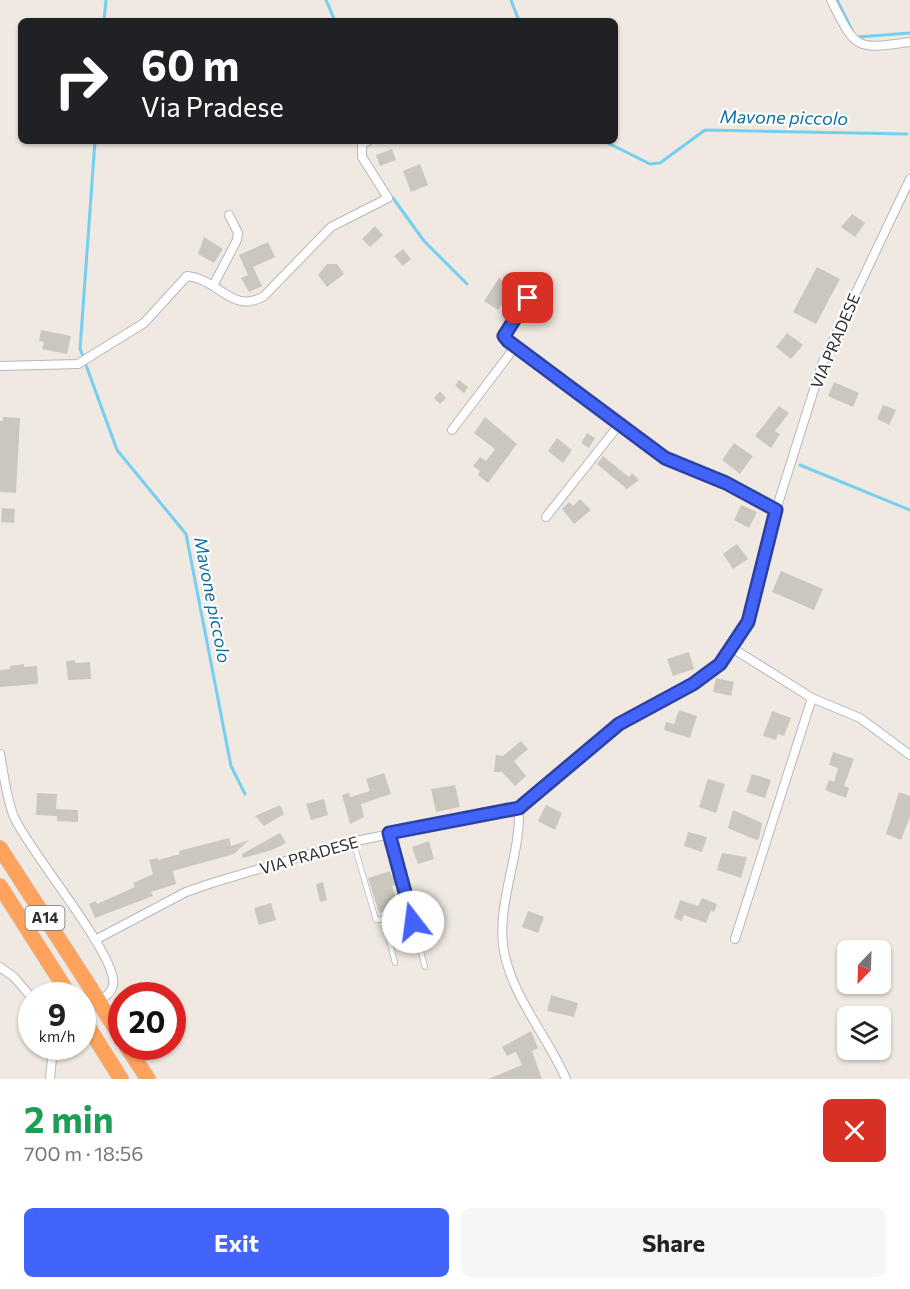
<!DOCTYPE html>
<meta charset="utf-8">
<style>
:root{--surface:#fff;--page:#f6f6f6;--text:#222;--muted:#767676;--accent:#4264fb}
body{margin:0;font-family:Commissioner,sans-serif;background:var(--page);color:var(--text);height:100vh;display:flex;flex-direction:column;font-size:22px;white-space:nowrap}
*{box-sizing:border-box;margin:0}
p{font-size:20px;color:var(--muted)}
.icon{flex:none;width:33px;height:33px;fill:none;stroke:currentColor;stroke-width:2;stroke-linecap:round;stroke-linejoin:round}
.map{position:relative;height:1079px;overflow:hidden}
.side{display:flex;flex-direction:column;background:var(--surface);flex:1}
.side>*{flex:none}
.top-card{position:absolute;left:18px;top:18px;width:600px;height:126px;border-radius:9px;box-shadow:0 2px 4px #0004;background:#202124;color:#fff;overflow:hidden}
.needle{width:39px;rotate:203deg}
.buttons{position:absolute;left:837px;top:940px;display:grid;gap:12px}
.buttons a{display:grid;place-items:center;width:54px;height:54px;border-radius:9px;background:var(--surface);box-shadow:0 2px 4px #0004;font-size:30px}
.speed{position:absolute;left:18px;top:982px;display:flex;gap:12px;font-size:30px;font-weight:700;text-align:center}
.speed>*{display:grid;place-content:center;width:78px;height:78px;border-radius:50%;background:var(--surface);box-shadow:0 2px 4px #0004;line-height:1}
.speed small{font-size:15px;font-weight:400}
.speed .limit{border:9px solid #d22;background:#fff;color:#111}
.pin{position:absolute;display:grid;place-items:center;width:51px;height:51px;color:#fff;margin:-26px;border-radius:12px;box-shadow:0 3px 9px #0006}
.me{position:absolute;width:66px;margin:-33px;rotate:345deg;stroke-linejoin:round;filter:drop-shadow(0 0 4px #0008)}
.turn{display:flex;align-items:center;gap:21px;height:126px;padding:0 24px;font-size:27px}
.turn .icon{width:78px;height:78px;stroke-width:2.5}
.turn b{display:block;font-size:42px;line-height:51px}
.round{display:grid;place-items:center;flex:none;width:63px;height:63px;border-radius:9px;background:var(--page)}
.summary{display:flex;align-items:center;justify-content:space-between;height:102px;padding:0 24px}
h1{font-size:36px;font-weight:700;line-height:45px;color:#1e9e55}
.action{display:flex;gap:12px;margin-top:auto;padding:12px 24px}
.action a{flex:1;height:69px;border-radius:9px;background:var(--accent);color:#fff;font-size:24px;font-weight:700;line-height:69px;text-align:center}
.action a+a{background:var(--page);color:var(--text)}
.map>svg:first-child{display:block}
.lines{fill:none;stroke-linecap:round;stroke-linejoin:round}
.stream{stroke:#75cff0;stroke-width:3}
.building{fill:#cbc7bf}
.service-casing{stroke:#b4b7c1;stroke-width:6}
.minor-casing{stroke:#b4b7c1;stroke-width:10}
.motorway-casing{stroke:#c9c9c9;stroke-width:16}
.service{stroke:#fff;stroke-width:4.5}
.minor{stroke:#fff;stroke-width:8}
.motorway{stroke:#ffa35c;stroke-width:15}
.motorway-bridge-casing{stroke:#c9c9c9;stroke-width:16;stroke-linecap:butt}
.motorway-bridge{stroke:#ffa35c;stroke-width:15}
.route-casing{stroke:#2b41a3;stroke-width:15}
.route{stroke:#4264fb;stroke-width:10}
.labels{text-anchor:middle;stroke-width:4.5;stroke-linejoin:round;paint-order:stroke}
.shield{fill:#fff;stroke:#6d6d6d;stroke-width:1.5}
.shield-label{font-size:15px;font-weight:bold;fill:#2e2e2e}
.street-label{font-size:16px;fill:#2e2e2e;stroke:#fff}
.water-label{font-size:18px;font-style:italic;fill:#0d6fa3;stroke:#fff}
</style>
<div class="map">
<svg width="910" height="1079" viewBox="0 0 910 1079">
<rect width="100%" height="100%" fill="#efe9e1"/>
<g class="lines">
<!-- stream -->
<g class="stream">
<polyline points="326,0 335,21"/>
<polyline points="511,0 519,21"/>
<polyline points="837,0 852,30"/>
<polyline points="104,21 106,0"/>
<polyline points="858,37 910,33"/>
<polyline points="604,141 650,164 660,163 705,130 907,134"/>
<polyline points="393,198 424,241 467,284"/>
<polyline points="83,356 80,349 95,141"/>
<polyline points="86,365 117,450 186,534 231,766 245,794"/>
<polyline points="800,465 910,510"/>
</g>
</g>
<!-- building -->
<g class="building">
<polygon points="392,149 396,160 380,166 376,155"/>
<polygon points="420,164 428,185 411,192 403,171"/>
<polygon points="852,214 865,223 855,237 841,227"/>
<polygon points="375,226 383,235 370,247 362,239"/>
<polygon points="204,237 223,249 214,263 198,254"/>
<polygon points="268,242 275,257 253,267 262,286 249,292 241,278 248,275 239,255"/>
<polygon points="403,249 411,259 403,266 394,256"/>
<polygon points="327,264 337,264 344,274 327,287 318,275"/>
<polygon points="817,267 840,279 816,324 793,312"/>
<polygon points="499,278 513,287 498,310 484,301"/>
<polygon points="41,330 71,336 67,354 42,349 44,342 39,341"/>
<polygon points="787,333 803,345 791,359 776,347"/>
<polygon points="459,380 468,387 464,393 455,386"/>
<polygon points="834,382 859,393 853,407 828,396"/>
<polygon points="440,391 446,398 440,404 434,398"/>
<polygon points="883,405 896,410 889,425 877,419"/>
<polygon points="779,406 789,413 775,431 780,434 771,448 755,436"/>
<polygon points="3,417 20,418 16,493 0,492 0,421 3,421"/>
<polygon points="485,417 517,444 488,483 478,475 480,471 473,466 480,457 486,461 495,449 474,433"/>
<polygon points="587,433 595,438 589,448 581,443"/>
<polygon points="557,438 572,450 563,463 548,451"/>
<polygon points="734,443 753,456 740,474 722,460"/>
<polygon points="603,456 629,477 632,473 639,480 627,489 597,464"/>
<polygon points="580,499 591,510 574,524 562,509 569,502 573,506"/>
<polygon points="741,505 757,512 749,528 734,520"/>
<polygon points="2,508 15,509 14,523 1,522"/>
<polygon points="737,544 748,559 733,569 723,554"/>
<polygon points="781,571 823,589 814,610 772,592"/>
<polygon points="689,652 694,669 673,676 667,659"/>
<polygon points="75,660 75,663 90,662 91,679 68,680 66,661"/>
<polygon points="24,664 24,667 37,666 38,684 0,687 0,670 10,669 10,666"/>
<polygon points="716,678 734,682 731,696 713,692"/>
<polygon points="679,710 697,716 690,738 664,730 666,722 674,724"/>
<polygon points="772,711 791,718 784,736 778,734 776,740 763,736"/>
<polygon points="521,741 528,749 514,761 526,776 515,786 502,772 494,772 496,755 503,756"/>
<polygon points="833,752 854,759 844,786 849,788 846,798 825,790 829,780 834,782 838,768 829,765"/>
<polygon points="384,773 391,794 361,804 364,817 350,824 342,795 349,793 350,797 370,791 366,779"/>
<polygon points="752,774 771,780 765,798 746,792"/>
<polygon points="708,779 725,784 716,813 699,807"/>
<polygon points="455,785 460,807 436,812 431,789"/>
<polygon points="899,792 910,796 910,817 901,840 886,834"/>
<polygon points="37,793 57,794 56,809 78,810 78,822 57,821 57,816 36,815"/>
<polygon points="324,799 328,815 311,820 306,804"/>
<polygon points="280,805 284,814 264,826 255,816"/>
<polygon points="546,805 562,813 555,830 538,821"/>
<polygon points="733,810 762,823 759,839 756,840 728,828"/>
<polygon points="688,832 707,837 702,852 684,846"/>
<polygon points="280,833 286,843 272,850 243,858 242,854"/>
<polygon points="229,838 231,846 249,840 234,854 173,871 176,884 151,892 153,896 95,918 89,904 96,901 97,904 135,887 133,883 153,874 149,860 158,858 158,860 180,854 179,851"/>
<polygon points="429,841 434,859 418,864 412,847"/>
<polygon points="722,853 747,857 741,878 717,870"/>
<polygon points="390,871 392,876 396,875 398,884 392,886 399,907 379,913 368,878"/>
<polygon points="323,882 327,900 320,902 316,884"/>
<polygon points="702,898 717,904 714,912 711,910 706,923 684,915 682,921 674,918 680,900 698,906"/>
<polygon points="271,903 276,920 259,925 254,908"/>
<polygon points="528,911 544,917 538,933 522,927"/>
<polygon points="551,995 578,1003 574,1017 547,1011"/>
<polygon points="531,1031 538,1048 532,1051 542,1079 488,1079 522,1065 516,1052 507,1056 502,1047"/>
</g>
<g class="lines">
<defs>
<g id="service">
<polyline points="389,833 425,967"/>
<polyline points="353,841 376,920 384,919 395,963"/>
</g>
<g id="minor">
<path d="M 831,0 C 856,49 854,50 910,42"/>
<polyline points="214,284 237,240 238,233 229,215"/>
<polyline points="528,298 504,336 508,341 665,458 726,483 776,510"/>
<path d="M 0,366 L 78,364 L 144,323 L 187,276 C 219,279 232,315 264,296 L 331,227 L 388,198 L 362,157 L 362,144 L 368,141"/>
<polyline points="452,430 515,347"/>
<polyline points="546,517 618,426"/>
<polyline points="732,648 812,698 860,718 910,755"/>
<path d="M 0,754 C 4,775 6,797 14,817 C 30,853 119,957 113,985 C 111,997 92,1005 82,1011"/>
<path d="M 519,808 C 521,854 498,899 503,945 C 509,993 547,1035 566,1079"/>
<polyline points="735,939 812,698"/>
<polyline points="95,940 186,892 212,883 346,843 519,808 619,724 693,684 720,664 748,622 776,510 822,364 910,179"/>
<polyline points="0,967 14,977 32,998"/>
<polyline points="50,1079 53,1047"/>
</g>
<g id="motorway">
<polyline points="0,848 90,987"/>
<polyline points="0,886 70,996"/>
<polyline points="82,1017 121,1079"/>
<polyline points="108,1017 122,1038"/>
<polyline points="127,1047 148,1079"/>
</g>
</defs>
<!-- service casing -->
<use href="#service" class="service-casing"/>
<!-- minor casing -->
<use href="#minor" class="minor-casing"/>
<!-- motorway casing -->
<use href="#motorway" class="motorway-casing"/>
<!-- service -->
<use href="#service" class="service"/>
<!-- minor -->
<use href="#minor" class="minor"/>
<!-- motorway -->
<use href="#motorway" class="motorway"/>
<defs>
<polyline id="motorway-bridge" points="90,987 108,1017"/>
</defs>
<!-- motorway-bridge casing -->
<use href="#motorway-bridge" class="motorway-bridge-casing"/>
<!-- motorway-bridge -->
<use href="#motorway-bridge" class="motorway-bridge"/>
</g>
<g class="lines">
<defs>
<polyline id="route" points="413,922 389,833 519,808 619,724 693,684 720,664 748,622 776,510 726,483 665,458 508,341 504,336 528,298"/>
</defs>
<!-- route casing -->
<use href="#route" class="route-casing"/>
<!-- route -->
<use href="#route" class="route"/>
</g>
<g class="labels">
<!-- shield labels -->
<rect class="shield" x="25.5" y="906" width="39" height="24" rx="4.5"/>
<g class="shield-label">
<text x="45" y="923">A14</text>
</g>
<!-- street labels -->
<g class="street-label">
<text transform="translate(835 341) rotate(-67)" y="6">VIA PRADESE</text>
<text transform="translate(309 855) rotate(-16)" y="6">VIA PRADESE</text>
</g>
<!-- water labels -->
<g class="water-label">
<text transform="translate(784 118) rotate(1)" y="6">Mavone piccolo</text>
<text transform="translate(212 600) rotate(79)" y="6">Mavone piccolo</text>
</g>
</g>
</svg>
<div class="buttons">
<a><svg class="needle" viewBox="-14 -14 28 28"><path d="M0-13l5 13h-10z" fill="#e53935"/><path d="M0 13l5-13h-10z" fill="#767676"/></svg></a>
<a><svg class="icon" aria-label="layers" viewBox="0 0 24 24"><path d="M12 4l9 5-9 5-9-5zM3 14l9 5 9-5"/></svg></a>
</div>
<div class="speed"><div>9<small>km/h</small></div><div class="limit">20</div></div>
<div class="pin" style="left:528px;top:298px;background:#d93025"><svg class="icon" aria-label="arrive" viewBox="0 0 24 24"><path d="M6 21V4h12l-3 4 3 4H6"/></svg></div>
<svg class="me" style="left:413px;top:922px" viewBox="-20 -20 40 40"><circle r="19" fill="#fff"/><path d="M0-13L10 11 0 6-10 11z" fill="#4264fb"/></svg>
<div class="top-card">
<div class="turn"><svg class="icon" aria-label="right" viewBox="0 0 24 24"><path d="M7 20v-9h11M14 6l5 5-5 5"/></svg><div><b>60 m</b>Via Pradese</div></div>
</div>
</div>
<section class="side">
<div class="summary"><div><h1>2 min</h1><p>700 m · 18:56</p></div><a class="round" style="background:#d93025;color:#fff"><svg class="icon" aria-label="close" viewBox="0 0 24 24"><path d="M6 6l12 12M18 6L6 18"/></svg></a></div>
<div class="action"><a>Exit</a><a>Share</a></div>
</section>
